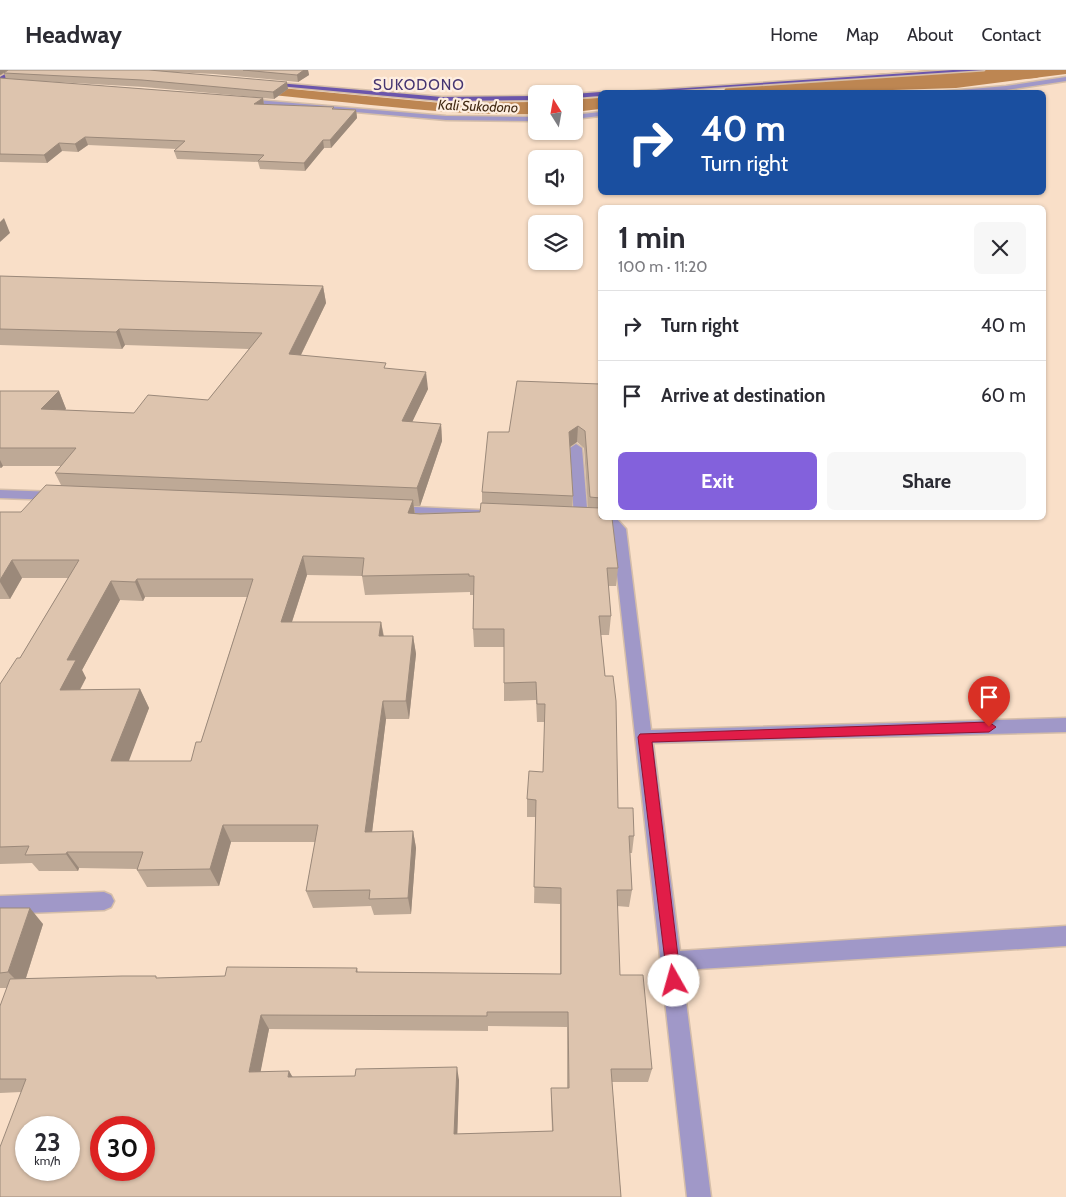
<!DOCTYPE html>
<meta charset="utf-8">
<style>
:root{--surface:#fff;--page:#f7f7f7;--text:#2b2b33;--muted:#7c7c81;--line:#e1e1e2;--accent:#8361dc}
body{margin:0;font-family:Cabin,sans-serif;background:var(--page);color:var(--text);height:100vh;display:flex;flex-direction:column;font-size:19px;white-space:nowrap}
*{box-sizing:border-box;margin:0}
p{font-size:16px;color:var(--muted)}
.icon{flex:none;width:28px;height:28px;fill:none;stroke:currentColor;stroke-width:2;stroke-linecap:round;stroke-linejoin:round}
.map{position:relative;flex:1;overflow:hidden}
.panel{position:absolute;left:598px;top:135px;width:448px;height:315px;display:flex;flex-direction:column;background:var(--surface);border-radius:8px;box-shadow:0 1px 4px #0004}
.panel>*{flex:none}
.banner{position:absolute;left:598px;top:20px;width:448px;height:105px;border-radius:8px;box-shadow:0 1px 4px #0004;background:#1a4fa0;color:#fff;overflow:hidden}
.needle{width:32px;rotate:349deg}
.controls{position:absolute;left:528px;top:15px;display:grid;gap:10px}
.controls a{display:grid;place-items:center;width:55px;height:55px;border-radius:8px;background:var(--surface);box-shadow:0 1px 4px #0004;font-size:25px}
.speed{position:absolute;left:15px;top:1046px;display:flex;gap:10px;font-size:25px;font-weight:700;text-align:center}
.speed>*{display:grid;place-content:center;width:65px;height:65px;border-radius:50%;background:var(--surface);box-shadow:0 1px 4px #0004;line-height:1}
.speed small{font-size:12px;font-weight:400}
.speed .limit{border:8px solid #d22;background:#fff;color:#111}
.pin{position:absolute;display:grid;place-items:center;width:42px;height:42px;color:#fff;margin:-51px -21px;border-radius:50% 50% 50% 0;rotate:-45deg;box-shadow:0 0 5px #0007}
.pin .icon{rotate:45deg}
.me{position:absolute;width:55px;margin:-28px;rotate:353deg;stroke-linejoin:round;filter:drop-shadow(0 0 4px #0008)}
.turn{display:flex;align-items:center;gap:18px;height:105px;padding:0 20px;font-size:22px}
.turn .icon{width:65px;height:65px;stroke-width:2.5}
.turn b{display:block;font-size:35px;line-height:42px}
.round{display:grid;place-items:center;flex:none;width:52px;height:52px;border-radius:8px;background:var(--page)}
.overview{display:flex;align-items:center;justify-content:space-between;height:85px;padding:0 20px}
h1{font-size:30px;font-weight:700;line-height:38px}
.action{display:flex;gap:10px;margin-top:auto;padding:10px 20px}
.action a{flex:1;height:58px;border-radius:8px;background:var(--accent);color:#fff;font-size:20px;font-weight:700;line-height:58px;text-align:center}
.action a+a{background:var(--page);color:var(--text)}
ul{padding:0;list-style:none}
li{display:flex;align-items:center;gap:15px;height:70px;padding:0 20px;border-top:1px solid var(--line)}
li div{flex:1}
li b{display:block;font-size:19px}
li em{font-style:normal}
header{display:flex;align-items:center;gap:30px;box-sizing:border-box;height:70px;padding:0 25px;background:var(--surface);border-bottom:1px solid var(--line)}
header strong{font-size:24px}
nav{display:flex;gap:28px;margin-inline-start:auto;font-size:18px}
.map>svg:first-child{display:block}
.water{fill:#bd8652}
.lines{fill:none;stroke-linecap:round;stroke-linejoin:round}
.river{fill:#bd8652;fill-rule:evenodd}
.minor-casing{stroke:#d5bea9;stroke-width:3}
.major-casing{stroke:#d5bea9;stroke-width:3}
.minor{fill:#a098c8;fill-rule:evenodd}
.major{fill:#6b55ab;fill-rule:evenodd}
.wall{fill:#bea996;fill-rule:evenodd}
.shaded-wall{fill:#9b897a}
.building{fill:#ddc4ae;stroke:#9b897a;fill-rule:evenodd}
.route{fill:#e11d48;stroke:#92132f}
.labels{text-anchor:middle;stroke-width:4.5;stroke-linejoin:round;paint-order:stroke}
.far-water-label{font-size:14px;font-style:italic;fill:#432b14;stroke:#feeee0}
.far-quarter-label{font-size:15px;letter-spacing:1px;fill:#443471;stroke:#feeee0}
</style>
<header>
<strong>Headway</strong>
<nav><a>Home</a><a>Map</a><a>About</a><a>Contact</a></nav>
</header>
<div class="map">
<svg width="1066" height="1127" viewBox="0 0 1066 1127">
<rect width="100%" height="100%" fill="#f9dfc8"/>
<!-- water -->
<g class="water">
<path d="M 0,0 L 186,9 L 441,33 L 536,32 L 536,44 C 464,46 393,37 321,30 C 215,19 107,8 0,8 Z"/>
<polygon points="1004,0 1066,0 1066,4 956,18 829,22 692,22 960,7"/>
<polygon points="600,28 600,39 574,42 574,29"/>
</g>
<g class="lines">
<!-- river -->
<polygon class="river" points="931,0 1049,0 1045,5 1036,8 836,22 723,22 727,16 736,14"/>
<defs>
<g id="minor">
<polygon points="1066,7 1066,11 1006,20 937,22 1006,16"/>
<polygon points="244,29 446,46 536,47 536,51 446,50 242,32"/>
<polygon points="600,42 600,46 574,49 574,45"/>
<polygon points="576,374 582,378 588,450 581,454 574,450 570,378"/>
<polygon points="0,420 57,422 63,426 57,430 0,428"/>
<polygon points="394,436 479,440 486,444 479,448 389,443 388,440"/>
<polygon points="600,447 616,448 626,459 651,660 1066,648 1066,662 653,673 680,881 1066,856 1066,876 682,900 711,1127 687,1127 612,460 608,455 594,455 587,451 589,448"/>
<polygon points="104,822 111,825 114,831 111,837 104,840 0,844 0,826"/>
</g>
<g id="major">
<polygon points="12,0 19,0 0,11 0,7"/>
<polygon points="953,0 984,0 650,22 626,22"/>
<polygon points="266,12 442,27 536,26 536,30 442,31 268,15"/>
<polygon points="600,22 600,26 574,28 574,24"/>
</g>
</defs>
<!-- minor casing -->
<use href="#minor" class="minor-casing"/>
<!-- major casing -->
<use href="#major" class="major-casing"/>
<!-- minor -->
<use href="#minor" class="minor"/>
<!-- major -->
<use href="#major" class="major"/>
</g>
<!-- wall -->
<g class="wall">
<polygon points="0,0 308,0 309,5 298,12 214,4 172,2 288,19 274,29 144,17 39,11 263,28 264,35 356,40 357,48 331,78 324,78 305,101 260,99 258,92 177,89 174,81 177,79 88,75 78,82 62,81 47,93 0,92 0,8 6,9 4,3 0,5"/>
<path d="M 0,206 L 323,216 L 326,233 L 301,285 L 387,299 L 428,319 L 412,352 L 441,354 L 442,371 L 420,436 L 414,436 L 415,443 L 480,442 L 482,433 L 482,422 L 509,362 L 600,314 L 600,448 L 618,498 L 616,516 L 608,516 L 611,546 L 609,565 L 601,565 L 618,738 L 634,766 L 632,783 L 630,783 L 632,820 L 629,837 L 617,836 L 620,905 L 652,999 L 648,1012 L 612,1012 L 621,1127 L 21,1022 L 0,1023 L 0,936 L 7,918 L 0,918 L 0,838 L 43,854 L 26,908 L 158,908 L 225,906 L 357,898 L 358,902 L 560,904 L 560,834 L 534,833 L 536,747 L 527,747 L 527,729 L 543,702 L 545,652 L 537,652 L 536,630 L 504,631 L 504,577 L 474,577 L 473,559 L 474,525 L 470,525 L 470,522 L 365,525 L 362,506 L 307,505 L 292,552 L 381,552 L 384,566 L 413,566 L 416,584 L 409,649 L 386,649 L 372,762 L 413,761 L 416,778 L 411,844 L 374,845 L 371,836 L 313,838 L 306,821 L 315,772 L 231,772 L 219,816 L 147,817 L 137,800 L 137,799 L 79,798 L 78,801 L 39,801 L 32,793 L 0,794 L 0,614 L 20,588 L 68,508 L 22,508 L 10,529 L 0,529 L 0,442 L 21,442 L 61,415 L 55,403 L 61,396 L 3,396 L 1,398 L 0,398 L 0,321 L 59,321 L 66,339 L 64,340 L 134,343 L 208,330 L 249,279 L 125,275 L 122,279 L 0,275 ZM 577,372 L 584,378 L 588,438 L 572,437 L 573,426 L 570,377 ZM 145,527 L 247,527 L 201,672 L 191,691 L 128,691 L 149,638 L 140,619 L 80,620 L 86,608 L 82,600 L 120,530 L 143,531 ZM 488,956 L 567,957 L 567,1018 L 551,1018 L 551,1031 L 552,1061 L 457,1064 L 459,1010 L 293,1007 L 260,1002 L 269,959 L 488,961 Z"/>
</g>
<!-- shaded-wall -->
<g class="shaded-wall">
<polygon points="0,0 8,0 0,5"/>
<polygon points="299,0 308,0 309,5 298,12 297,5"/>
<polygon points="287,12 288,19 274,29 273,22"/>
<polygon points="263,28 264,36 254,34"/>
<polygon points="356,40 357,48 331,78 330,70"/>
<polygon points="85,67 88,75 78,82 75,74"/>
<polygon points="323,70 324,78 305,101 304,93"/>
<polygon points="59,73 62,81 47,93 44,85"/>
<polygon points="4,148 10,163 0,172 0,152"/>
<polygon points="323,216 326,233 293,301 289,284"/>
<polygon points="119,259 125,275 122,279 116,262"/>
<polygon points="426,302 428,319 404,369 402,351"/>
<polygon points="59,321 66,339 49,357 41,339"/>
<polygon points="441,354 442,371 420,436 417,418"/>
<polygon points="578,356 577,372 568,378 569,362"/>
<polygon points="0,390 3,396 1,398 0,396"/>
<polygon points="413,430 415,448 408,443"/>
<polygon points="303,486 307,505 286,570 281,552"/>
<polygon points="12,490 22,508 10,529 0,512 0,510"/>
<polygon points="137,509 145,527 143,531 135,512"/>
<polygon points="111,511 120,530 82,600 86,608 70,638 60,620 67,590"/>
<polygon points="381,552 384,570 379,566"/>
<polygon points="413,566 416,584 409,649 406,631"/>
<polygon points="140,619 149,638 122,709 111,691"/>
<polygon points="383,631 386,649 370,779 365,762"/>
<polygon points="223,755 231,772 219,816 210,799"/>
<polygon points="413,761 416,778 411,844 408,828"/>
<polygon points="67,782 79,798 78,801 66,784"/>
<polygon points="30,838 43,854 23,917 8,902"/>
<polygon points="261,945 269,959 258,1015 249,1002"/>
<polygon points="457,997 459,1010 457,1076 454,1064"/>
<polygon points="289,1001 297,1014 288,1007"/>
</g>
<!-- building -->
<g class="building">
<polygon points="8,0 149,0 287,12 273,22 142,10 4,3"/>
<polygon points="243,0 304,0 297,5"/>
<polygon points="0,8 263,28 254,34 334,37 332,39 356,40 330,70 323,70 304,93 258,91 264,85 174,81 185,71 85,67 75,74 59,73 44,85 0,84"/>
<polygon points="0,206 323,216 289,284 386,293 384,298 426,302 402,351 441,354 417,418 55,403 76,378 0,378 0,321 59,321 41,339 134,343 148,325 208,330 262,263 119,259 116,262 0,259"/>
<polygon points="517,311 600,314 600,428 590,427 585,361 578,356 569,362 573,426 482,422 488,362 509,362"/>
<path d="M 46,415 L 413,430 L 408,443 L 420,444 L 480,442 L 481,433 L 600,438 L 600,448 L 612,448 L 618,498 L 607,498 L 611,546 L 599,546 L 605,606 L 613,606 L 616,631 L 618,738 L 633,738 L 634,766 L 629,766 L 632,820 L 617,820 L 620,905 L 643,905 L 652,999 L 611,999 L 621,1127 L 0,1127 L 0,1077 L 26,1009 L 0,1009 L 0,936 L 10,909 L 122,906 L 156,906 L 156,908 L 225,906 L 227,897 L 357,898 L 356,902 L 561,904 L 561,818 L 534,817 L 536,730 L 527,729 L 529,701 L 543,702 L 545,634 L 537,634 L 536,612 L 504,613 L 504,559 L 473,559 L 474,506 L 469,506 L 469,504 L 362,506 L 364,488 L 303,486 L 281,552 L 381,552 L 379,566 L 413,566 L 406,631 L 383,631 L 365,762 L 413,761 L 408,828 L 369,829 L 370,820 L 306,821 L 318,755 L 223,755 L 210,799 L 137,800 L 143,782 L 67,782 L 66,784 L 25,785 L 29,776 L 0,777 L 0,614 L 17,588 L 20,588 L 79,490 L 12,490 L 0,510 L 0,442 L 21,442 ZM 137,509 L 253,509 L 201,672 L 196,672 L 191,691 L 111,691 L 140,619 L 60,620 L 76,590 L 67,590 L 111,511 L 135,512 ZM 487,942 L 568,942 L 569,1018 L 551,1018 L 553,1061 L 454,1064 L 457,997 L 356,999 L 355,1006 L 288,1007 L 289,1001 L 249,1002 L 261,945 L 487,946 ZM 26,1058 L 69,1058 L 69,1100 L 26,1100 ZM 101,1058 L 144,1058 L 144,1100 L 101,1100 Z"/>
<polygon points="0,838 30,838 8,902 0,903"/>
</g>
<!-- route -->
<polygon class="route" points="989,652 996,657 989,662 652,672 681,911 679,916 674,919 668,916 638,667 640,664"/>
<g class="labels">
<!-- far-water labels -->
<g class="far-water-label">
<text transform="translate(478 36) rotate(2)" y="5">Kali Sukodono</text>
</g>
<!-- far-quarter labels -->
<g class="far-quarter-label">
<text x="419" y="20">SUKODONO</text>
</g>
</g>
</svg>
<div class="controls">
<a><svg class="needle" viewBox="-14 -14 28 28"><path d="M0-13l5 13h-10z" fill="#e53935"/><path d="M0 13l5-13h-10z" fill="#7c7c81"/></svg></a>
<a><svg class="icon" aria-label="sound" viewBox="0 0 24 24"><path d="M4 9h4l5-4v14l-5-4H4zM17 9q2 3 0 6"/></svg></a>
<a><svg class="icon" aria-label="layers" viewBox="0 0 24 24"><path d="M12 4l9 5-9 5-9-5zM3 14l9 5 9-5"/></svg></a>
</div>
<div class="speed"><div>23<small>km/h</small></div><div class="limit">30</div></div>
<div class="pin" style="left:989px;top:657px;background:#d93025"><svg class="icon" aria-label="arrive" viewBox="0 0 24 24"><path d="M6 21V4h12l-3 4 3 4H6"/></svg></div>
<svg class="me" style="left:674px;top:911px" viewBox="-20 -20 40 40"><circle r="19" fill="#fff"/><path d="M0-13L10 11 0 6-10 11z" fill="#e11d48"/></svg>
<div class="banner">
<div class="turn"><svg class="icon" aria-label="right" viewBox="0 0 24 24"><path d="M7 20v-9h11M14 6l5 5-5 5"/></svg><div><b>40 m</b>Turn right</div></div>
</div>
<section class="panel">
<div class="overview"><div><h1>1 min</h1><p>100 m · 11:20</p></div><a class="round"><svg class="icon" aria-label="close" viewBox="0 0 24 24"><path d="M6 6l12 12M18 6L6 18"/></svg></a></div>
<ul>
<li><svg class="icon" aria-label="right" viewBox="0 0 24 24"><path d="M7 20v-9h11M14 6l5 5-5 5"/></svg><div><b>Turn right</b></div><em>40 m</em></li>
<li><svg class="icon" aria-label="arrive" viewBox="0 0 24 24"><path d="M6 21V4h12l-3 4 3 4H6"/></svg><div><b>Arrive at destination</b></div><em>60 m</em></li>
</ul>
<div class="action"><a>Exit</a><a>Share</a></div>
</section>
</div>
